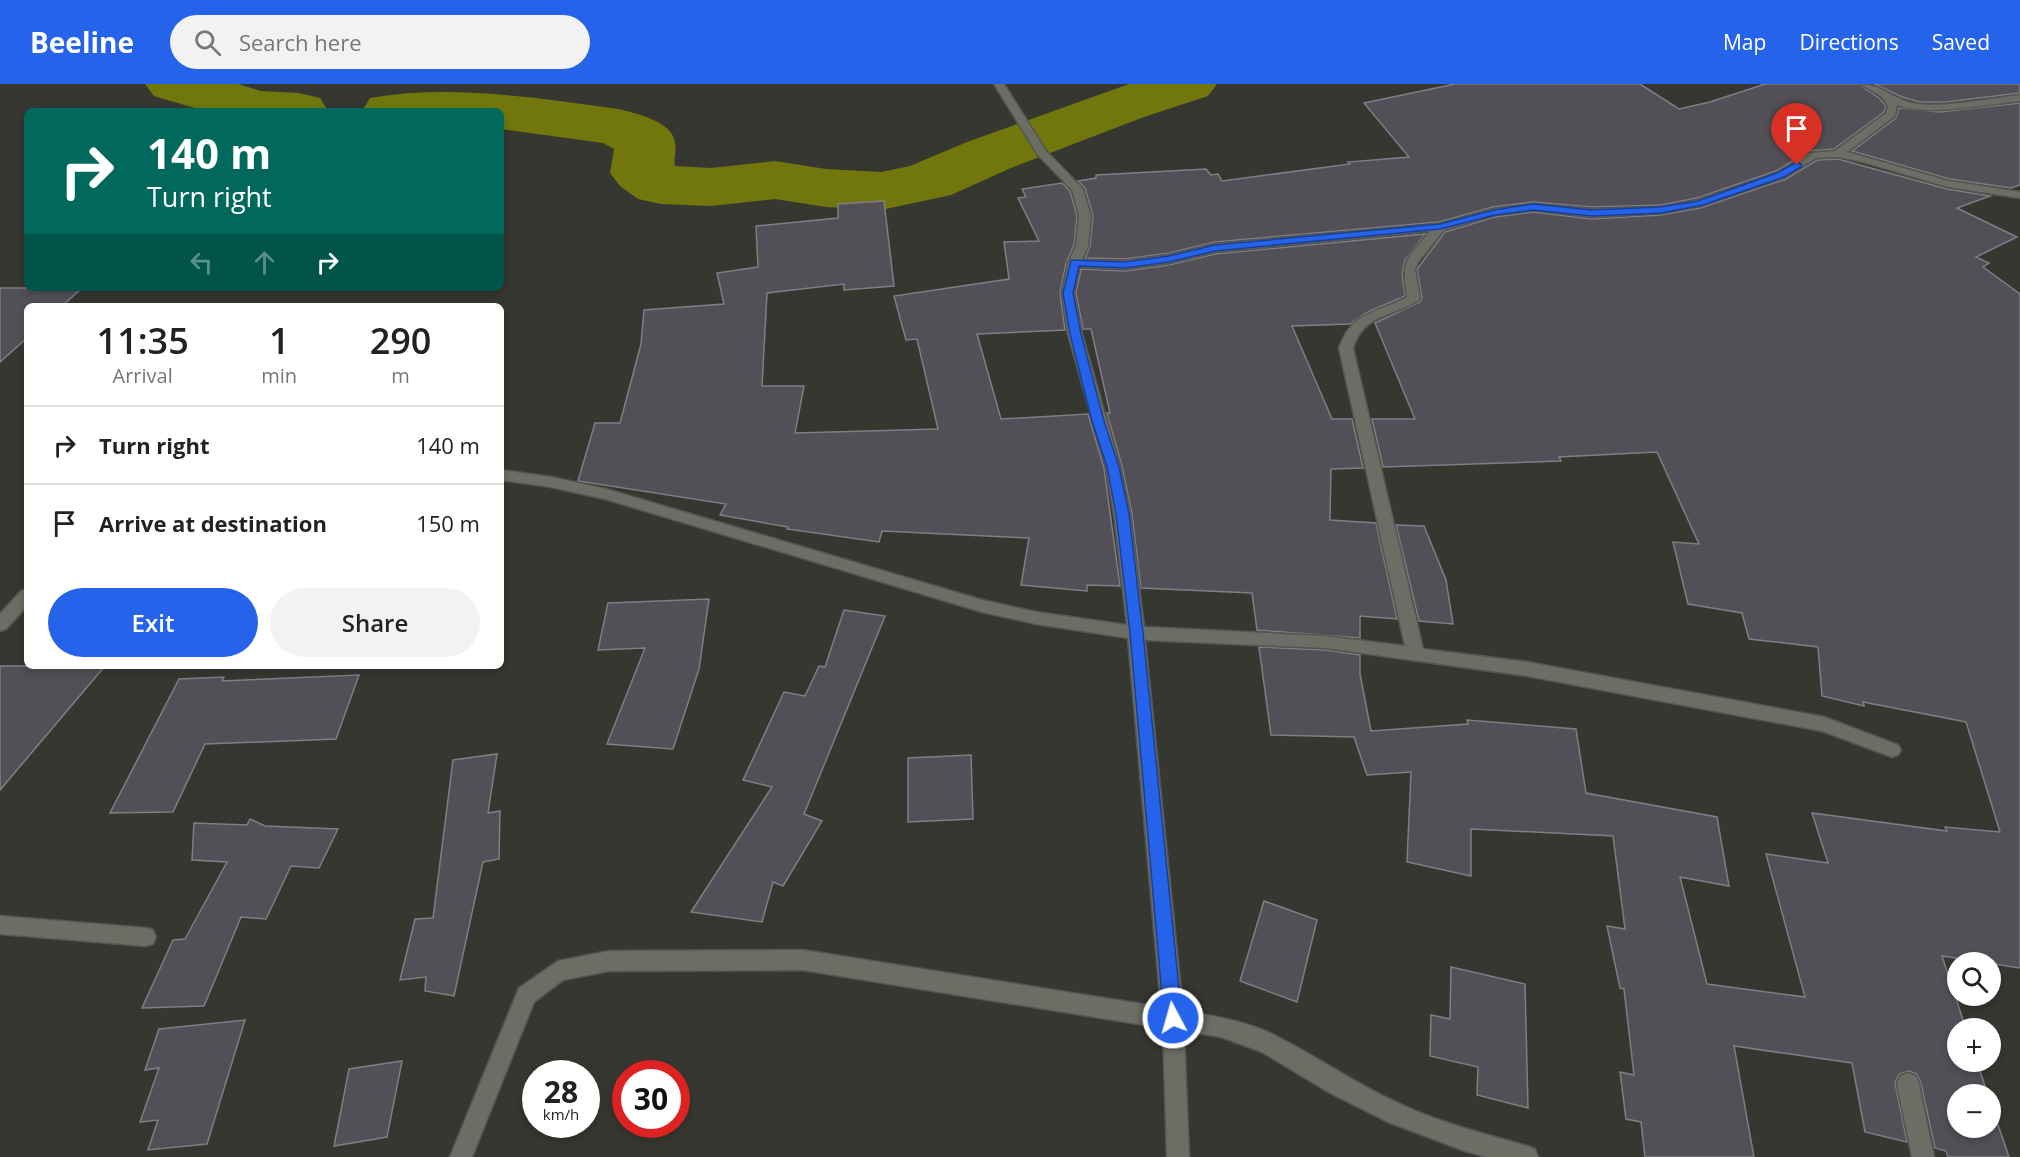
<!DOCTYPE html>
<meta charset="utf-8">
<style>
:root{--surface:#fff;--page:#f2f2f2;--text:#222;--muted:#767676;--line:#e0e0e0;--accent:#2563eb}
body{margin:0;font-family:"Open Sans",sans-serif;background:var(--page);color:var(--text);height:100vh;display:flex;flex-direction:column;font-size:22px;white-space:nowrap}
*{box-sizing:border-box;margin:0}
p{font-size:20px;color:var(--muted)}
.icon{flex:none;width:33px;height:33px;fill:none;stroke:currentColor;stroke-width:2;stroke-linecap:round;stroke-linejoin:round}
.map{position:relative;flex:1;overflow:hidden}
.side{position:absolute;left:24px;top:219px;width:480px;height:366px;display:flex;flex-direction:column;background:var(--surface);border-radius:9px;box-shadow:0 3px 9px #0003}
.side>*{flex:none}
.guide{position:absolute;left:24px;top:24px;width:480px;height:183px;border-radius:9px;box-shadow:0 3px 9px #0003;background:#00695c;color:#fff;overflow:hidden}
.tools{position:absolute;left:1947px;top:868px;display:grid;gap:12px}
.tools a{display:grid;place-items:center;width:54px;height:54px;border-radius:50%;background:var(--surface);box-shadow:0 3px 9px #0003;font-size:30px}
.speed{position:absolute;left:522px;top:976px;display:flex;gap:12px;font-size:30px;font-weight:700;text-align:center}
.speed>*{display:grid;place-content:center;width:78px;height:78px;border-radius:50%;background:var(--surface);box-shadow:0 3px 9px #0003;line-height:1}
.speed small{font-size:15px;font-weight:400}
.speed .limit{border:9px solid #d22;background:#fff;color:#111}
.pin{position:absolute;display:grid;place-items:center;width:51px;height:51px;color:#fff;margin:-62px -26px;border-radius:50% 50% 50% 0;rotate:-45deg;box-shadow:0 0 6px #0007}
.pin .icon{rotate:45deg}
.me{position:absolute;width:66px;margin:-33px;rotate:354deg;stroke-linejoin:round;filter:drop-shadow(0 0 4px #0008)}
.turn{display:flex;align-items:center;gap:21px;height:126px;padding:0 24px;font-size:27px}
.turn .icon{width:78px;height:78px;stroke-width:2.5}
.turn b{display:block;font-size:42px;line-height:51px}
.lanes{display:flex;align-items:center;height:57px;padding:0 24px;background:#0003;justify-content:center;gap:30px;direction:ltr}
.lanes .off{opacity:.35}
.eta{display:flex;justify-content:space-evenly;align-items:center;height:102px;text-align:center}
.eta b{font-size:36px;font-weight:600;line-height:42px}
.button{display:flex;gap:12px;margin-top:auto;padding:12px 24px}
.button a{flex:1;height:69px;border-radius:36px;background:var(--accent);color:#fff;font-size:24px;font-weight:600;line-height:69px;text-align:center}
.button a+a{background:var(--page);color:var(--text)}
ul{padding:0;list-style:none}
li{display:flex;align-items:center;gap:18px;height:78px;padding:0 24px;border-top:2px solid var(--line)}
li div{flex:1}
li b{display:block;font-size:22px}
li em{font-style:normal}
header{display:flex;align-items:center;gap:36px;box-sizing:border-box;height:84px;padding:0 30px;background:var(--accent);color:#fff}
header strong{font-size:28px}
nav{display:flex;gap:33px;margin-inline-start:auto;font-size:21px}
.search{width:420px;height:54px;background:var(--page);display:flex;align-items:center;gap:15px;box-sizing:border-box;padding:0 21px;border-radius:33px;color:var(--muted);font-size:22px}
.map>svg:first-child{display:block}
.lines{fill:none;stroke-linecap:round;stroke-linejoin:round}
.river{fill:#72770d;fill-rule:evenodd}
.building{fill:#524f56;stroke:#807e85;stroke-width:1.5}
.minor-casing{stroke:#54554f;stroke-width:3}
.minor{fill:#6c6d65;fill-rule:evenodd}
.route{fill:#2563eb;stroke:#184099;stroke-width:1.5}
</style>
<header>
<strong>Beeline</strong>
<div class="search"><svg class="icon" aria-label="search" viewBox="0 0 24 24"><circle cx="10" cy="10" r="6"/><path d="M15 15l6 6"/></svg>Search here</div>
<nav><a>Map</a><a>Directions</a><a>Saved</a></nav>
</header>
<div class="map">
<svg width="2020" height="1073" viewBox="0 0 2020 1073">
<rect width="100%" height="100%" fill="#363730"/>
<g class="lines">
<!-- river -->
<g class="river">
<polygon points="145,0 238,0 261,7 299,9 320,14 328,27 205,27 154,12"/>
<path d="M 1129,0 L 1217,0 L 1208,12 L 1144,33 L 1011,84 L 951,111 L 881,126 L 826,123 L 775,115 L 711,122 L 661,120 L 638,115 L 620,102 L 610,89 L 614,65 L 603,59 L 501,45 L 501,27 L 362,27 L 370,14 C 451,0 537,14 618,25 C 635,29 672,37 675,58 C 677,66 673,75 675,82 L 711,84 L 775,77 L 826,85 L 881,88 L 910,82 L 967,58 Z"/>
</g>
</g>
<!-- building -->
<g class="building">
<polygon points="1455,0 1640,0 1679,25 1710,18 1765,0 1858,0 1879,14 1886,22 1884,28 1834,65 1809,67 1776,87 1697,114 1661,121 1592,123 1533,118 1493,123 1439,138 1215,158 1169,169 1125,175 1085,174 1090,162 1093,132 1085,104 1078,97 1096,94 1096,91 1206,85 1211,91 1218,90 1222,97 1350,80 1348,78 1409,73 1364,19"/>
<polygon points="1874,0 2020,0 2020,9 1946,18 1919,18 1902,13"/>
<polygon points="2020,19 2020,101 2011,104 1949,95 1852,67 1896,34 1899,24 1939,28"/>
<polygon points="1838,75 1947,105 1990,112 1957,124 2017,153 1976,173 1989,179 1983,183 2020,210 2020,884 1942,872 1966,945 1958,945 1958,978 1977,978 1988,1011 1958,1011 1958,1044 1990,1044 1990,1017 2009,1073 1948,1073 1946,1067 1935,1064 1921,1000 1917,990 1909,987 1899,990 1895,999 1907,1058 1865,1048 1852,979 1734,962 1754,1073 1645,1073 1641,1038 1626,1035 1620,988 1634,991 1624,905 1620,904 1607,842 1625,845 1613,752 1471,745 1471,792 1407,778 1411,688 1367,691 1354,653 1271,651 1259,563 1325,566 1360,571 1360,590 1371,647 1468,640 1467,636 1576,645 1586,709 1717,733 1729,802 1680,793 1707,900 1805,913 1766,770 1828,779 1812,729 1947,747 1945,743 2000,748 1966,638 1863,618 1864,622 1822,612 1818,563 1749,555 1742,529 1688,520 1673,458 1699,460 1657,368 1559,373 1561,377 1383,383 1372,335 1415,335 1375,239 1420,218 1422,214 1417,185 1445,148 1495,133 1533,128 1592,135 1661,131 1700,124 1786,95 1817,76"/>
<polygon points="1062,99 1070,107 1077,132 1074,161 1066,179 1060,209 1065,246 977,250 1001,335 1088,330 1104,384 1120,502 1087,501 1087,507 1021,501 1029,454 882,447 879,458 787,445 788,443 720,431 726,420 578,397 595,339 620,339 641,260 644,226 724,220 717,189 758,183 756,142 838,134 838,120 884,117 894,202 844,206 844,200 767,209 762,302 804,302 795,349 938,345 917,255 906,256 894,212 1009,195 1004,158 1039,157 1018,114 1026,113 1022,105"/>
<polygon points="1425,150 1405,176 1402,190 1405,212 1366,229 1350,240 1292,242 1332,335 1352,335 1363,384 1331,385 1330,436 1376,439 1397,535 1360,532 1360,554 1257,546 1252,509 1141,504 1132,430 1122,382 1107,329 1110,329 1091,245 1083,245 1076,209 1081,185 1125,187 1169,181 1215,170"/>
<polygon points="0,204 82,204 62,222 27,222 27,254 0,278"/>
<polygon points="1396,441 1424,442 1446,496 1453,540 1419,537"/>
<polygon points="709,515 699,585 673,665 607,660 645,564 598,566 608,519"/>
<polygon points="844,526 885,532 804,730 822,737 783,802 773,798 762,838 691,828 772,703 743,696 784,608 805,612 819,582 825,583"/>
<polygon points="0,582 105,582 0,706"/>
<polygon points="359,591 336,655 205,660 173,728 110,729 179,595 224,593 222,597"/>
<polygon points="497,670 488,729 500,727 499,775 483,778 454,912 425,907 426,893 400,896 415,835 433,834 453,676"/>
<polygon points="971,671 973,735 908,738 908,674"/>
<polygon points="250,735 265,742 338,745 319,784 291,782 266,835 241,833 204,922 142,924 173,856 185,855 227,778 192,776 194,739 247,741"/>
<polygon points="1264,817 1317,836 1297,918 1240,897"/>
<polygon points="1451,883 1525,900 1528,1024 1477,1011 1478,983 1430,972 1431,931 1450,935"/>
<polygon points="245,936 207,1060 148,1066 158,1036 140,1038 159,984 145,986 159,945"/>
<polygon points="402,977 387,1053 334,1062 349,985"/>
</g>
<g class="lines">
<defs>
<g id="minor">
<path d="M 994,0 L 1004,0 L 1046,67 L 1083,105 L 1091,132 L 1088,162 L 1082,176 L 1125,177 L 1169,171 L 1215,160 L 1439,140 L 1494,125 L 1533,120 L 1592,125 L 1661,123 L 1698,116 L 1777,89 L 1810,69 L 1835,67 L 1886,29 L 1888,22 L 1881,12 L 1860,0 C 1879,0 1890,12 1908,18 C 1932,26 1992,14 2020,11 L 2020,17 C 1991,20 1922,33 1897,21 L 1895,32 L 1847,68 L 1949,97 L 2020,108 L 2020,114 L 1948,103 L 1863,78 L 1838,73 L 1816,74 L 1785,93 L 1700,122 L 1661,129 L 1592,133 L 1533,126 L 1495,131 L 1444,146 L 1418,178 L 1415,185 L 1420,214 L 1418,217 C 1391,233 1364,230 1353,264 L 1423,565 L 1527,578 L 1824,633 L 1898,661 L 1901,666 L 1898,671 L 1892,673 L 1822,647 L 1527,592 L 1325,564 L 1145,556 L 1183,927 C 1214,932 1247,937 1276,952 C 1318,973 1357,1001 1400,1020 C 1441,1039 1484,1050 1527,1062 L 1535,1065 L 1538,1073 L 1486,1073 L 1465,1067 L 1388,1038 L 1330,1009 L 1262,968 L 1221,953 L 1184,947 L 1189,1073 L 1167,1073 L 1163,944 L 803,886 L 609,887 L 563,896 L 534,918 L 472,1073 L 450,1073 L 519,904 L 558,877 L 609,867 L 803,866 L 1161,923 L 1128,554 L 1036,540 L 982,528 L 605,415 L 551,403 L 501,396 L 501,386 L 551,393 L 606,405 L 982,516 L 1036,528 L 1127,541 L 1114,430 L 1106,383 L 1068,250 L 1062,209 L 1068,179 L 1076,162 L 1079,132 L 1072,106 L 1038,71 ZM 1430,147 C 1406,177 1401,173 1407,213 C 1377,230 1352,226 1339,264 L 1405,562 L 1325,552 L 1144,543 L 1130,430 L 1120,383 L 1082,250 L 1074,209 L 1079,183 L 1125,185 L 1169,179 L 1215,168 Z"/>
<polygon points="27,505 27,522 6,545 0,547 0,530 21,507"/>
<polygon points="0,832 146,844 153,846 156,853 153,860 146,862 0,850"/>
<polygon points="1908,989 1916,992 1919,1000 1934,1073 1912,1073 1897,1000 1900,992"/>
</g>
</defs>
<!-- minor casing -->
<use href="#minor" class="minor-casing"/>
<!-- minor -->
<use href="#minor" class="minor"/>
</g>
<!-- route -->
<polygon class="route" points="1797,78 1802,81 1801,83 1784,93 1703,121 1661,129 1592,132 1533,126 1495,131 1440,145 1215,167 1169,178 1125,184 1079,182 1073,209 1081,250 1104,337 1119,383 1129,430 1143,549 1182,934 1179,940 1173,943 1167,940 1164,934 1130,549 1116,430 1107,383 1092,337 1070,250 1063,209 1071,176 1125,178 1169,172 1215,161 1440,140 1494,126 1533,120 1592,126 1661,123 1698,117 1777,89"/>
</svg>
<div class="tools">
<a><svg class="icon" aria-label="search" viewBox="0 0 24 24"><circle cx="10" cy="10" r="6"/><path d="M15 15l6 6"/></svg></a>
<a>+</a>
<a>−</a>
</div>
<div class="speed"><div>28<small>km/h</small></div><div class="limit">30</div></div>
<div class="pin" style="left:1797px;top:81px;background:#d93025"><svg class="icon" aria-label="arrive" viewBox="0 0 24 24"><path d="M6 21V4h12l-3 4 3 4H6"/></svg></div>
<svg class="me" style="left:1173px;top:934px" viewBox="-20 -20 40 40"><circle r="17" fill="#2563eb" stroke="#fff" stroke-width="3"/><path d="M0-11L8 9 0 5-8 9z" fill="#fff"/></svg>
<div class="guide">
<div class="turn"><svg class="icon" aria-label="right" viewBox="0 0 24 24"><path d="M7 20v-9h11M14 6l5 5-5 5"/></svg><div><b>140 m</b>Turn right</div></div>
<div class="lanes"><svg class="icon off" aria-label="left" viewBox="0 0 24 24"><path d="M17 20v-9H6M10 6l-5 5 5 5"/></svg><svg class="icon off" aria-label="ahead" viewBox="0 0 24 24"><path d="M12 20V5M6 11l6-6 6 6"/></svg><svg class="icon" aria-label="right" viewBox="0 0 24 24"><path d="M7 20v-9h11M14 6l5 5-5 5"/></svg></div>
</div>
<section class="side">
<div class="eta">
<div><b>11:35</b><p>Arrival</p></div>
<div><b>1</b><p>min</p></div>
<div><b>290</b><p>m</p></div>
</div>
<ul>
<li><svg class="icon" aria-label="right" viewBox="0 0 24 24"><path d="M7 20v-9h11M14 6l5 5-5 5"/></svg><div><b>Turn right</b></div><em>140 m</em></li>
<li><svg class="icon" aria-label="arrive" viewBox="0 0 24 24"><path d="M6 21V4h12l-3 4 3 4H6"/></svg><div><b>Arrive at destination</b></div><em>150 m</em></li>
</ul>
<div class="button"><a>Exit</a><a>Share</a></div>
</section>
</div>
